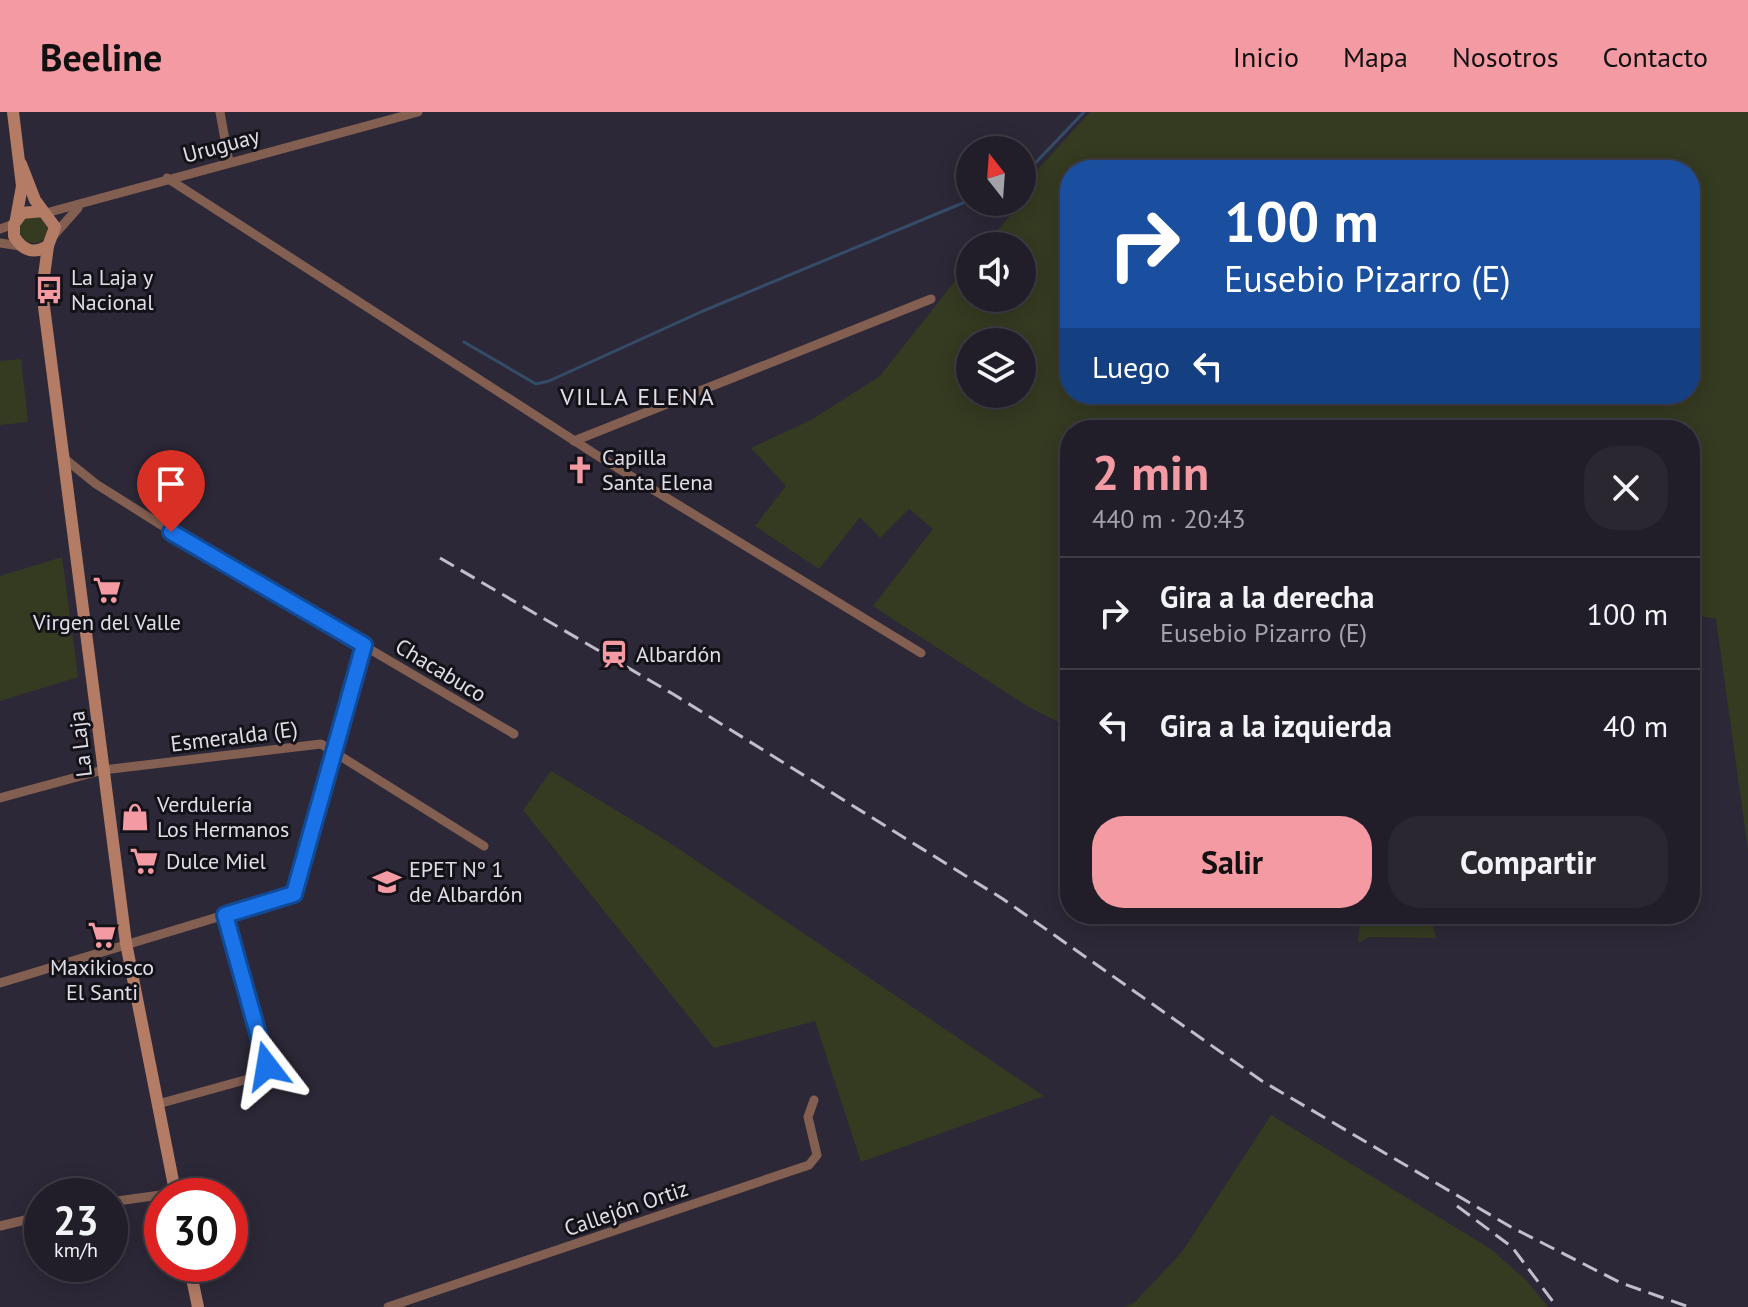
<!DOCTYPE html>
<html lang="es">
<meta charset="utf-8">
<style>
:root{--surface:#221e29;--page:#2a2731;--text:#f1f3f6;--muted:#a2a2a8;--line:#3f3c46;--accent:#f49aa3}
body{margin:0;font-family:"PT Sans",sans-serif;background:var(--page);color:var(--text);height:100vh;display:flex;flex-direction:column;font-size:30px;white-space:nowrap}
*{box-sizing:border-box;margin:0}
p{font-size:26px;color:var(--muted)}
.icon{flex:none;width:44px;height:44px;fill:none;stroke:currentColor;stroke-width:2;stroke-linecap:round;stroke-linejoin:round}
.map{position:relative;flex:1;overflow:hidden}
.sheet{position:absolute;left:1060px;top:308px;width:640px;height:504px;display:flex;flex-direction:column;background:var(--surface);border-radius:32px;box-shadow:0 4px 20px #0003,0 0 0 2px var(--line)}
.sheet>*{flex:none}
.hud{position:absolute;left:1060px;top:48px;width:640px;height:244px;border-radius:32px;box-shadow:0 4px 20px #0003,0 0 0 2px var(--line);background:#1a4fa0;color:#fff;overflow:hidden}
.needle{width:52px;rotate:343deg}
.fabs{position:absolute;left:956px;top:24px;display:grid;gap:16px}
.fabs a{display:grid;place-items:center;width:80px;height:80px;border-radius:50%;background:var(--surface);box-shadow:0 4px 20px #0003,0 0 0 2px var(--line);font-size:40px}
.speed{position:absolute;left:24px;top:1066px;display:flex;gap:16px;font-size:40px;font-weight:700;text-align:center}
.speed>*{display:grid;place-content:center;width:104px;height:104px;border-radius:50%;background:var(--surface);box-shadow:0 4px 20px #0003,0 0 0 2px var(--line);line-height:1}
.speed small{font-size:20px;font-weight:400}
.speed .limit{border:12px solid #d22;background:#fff;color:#111}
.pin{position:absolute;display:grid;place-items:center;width:68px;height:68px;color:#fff;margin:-82px -34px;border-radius:50% 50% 50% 0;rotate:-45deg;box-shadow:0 0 8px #0007}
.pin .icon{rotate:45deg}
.me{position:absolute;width:88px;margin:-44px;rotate:346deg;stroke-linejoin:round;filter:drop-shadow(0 0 6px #0008)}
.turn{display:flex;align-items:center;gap:28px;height:168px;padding:0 32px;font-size:36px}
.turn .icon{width:104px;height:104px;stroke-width:2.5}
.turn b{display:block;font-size:56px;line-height:68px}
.then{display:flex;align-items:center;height:76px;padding:0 32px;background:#0003;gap:16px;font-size:30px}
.round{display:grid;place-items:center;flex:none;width:84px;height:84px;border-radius:32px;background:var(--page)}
.headline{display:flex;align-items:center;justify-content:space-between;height:136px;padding:0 32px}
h1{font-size:48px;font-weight:700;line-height:60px;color:var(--accent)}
.action{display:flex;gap:16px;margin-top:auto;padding:16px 32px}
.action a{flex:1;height:92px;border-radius:32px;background:var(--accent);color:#111;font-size:32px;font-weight:700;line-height:92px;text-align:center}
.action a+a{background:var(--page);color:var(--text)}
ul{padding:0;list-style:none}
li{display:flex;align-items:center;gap:24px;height:112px;padding:0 32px;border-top:2px solid var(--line)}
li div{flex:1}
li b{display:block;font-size:30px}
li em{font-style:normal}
header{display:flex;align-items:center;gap:48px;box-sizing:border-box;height:112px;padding:0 40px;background:var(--accent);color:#111}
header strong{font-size:38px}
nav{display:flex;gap:44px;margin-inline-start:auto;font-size:28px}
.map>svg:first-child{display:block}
.green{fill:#353b21;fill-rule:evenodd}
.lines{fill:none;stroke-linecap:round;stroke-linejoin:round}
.stream{stroke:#344c67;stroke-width:3}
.minor{stroke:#835f51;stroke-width:9}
.secondary{stroke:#b47c65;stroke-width:12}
.rail{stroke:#c2bec9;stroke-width:3;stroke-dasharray:16 8;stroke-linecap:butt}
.route-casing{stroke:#114b97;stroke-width:20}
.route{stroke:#1a73e8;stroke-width:14}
.labels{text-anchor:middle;stroke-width:6;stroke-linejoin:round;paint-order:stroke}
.street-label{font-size:22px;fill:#e1dee8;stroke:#141219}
.poi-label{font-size:22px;fill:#e1dee8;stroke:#141219;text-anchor:start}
.neighbourhood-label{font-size:24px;letter-spacing:2px;fill:#e1dee8;stroke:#141219}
</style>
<header>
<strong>Beeline</strong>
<nav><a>Inicio</a><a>Mapa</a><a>Nosotros</a><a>Contacto</a></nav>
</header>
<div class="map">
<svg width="1748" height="1195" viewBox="0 0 1748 1195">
<rect width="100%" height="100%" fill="#2d2837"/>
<!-- green -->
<g class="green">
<path d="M 1090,0 L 1748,0 L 1748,738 L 1716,507 L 1690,502 L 1690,318 L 1070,318 L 1070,616 L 1027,594 L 873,494 L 933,417 L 909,397 L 880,426 L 860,405 L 819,457 L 755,414 L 786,374 L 751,336 L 811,308 L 880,264 L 970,150 L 970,186 L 1022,186 L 1022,134 L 984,134 L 1022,90 L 1030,66 ZM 1690,58 L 1690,282 L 1070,282 L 1070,58 ZM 970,230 L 1022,230 L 1022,282 L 970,282 Z"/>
<circle cx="34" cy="117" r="14"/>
<polygon points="21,247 28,310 0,313 0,249"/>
<polygon points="62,445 78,565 0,589 0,464"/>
<polygon points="551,659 667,729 1044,984 861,1050 815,909 714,936 523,698"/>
<polygon points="1361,802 1431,802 1436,826 1369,825 1358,831"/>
<polygon points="1271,1003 1491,1137 1527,1169 1548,1195 1124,1195 1134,1191 1182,1140"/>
</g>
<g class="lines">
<!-- stream -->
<g class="stream">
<polyline points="1022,65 1084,0"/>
<polyline points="464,230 536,272 549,269 703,199 970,88"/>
</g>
<!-- minor -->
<g class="minor">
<polyline points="220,0 229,50"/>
<polyline points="167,66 598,344 921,541"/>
<polyline points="46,101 418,0"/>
<polyline points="0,117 14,112"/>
<polyline points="54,123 78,96"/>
<polyline points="0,131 20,134"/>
<polyline points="574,329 931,187"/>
<polyline points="65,347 96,372 196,435 514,622"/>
<polyline points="0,686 103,658 321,632 484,734"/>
<polyline points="0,871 294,782 364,533"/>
<polyline points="158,992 259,964 267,954 225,803"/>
<polyline points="110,1090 175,1081"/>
<polyline points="0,1114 42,1104"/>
<polyline points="388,1195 809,1053 817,1043 808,1005 814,988"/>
</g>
<!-- secondary -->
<g class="secondary">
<polyline points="13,0 22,74 16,107"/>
<path d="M 21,52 L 35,88 L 55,115 L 48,134 C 33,143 22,138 14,124 L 14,112 L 22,101 L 43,99"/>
<polyline points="48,134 42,179 126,831 176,1084"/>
<polyline points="189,1152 198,1195"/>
</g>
<!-- rail -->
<g class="rail">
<polyline points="440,446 673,582 1003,787 1262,969 1511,1115 1621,1171 1689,1195"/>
<polyline points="1457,1094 1512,1135 1557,1195"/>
</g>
</g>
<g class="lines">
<defs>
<polyline id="route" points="171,420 364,533 294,782 225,803 267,954"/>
</defs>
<!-- route casing -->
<use href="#route" class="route-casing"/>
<!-- route -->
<use href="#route" class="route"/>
</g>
<!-- icons -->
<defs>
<symbol id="bus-bare" viewBox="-9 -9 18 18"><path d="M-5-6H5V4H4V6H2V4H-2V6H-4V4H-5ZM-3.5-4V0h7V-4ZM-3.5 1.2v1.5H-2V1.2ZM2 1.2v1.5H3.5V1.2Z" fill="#f49aa3" stroke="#141219" stroke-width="2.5" paint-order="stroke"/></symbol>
<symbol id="church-bare" viewBox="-9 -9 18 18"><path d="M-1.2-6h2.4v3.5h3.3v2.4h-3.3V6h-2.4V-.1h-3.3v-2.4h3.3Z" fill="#f49aa3" stroke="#141219" stroke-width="2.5" paint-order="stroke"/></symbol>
<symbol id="supermarket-bare" viewBox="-9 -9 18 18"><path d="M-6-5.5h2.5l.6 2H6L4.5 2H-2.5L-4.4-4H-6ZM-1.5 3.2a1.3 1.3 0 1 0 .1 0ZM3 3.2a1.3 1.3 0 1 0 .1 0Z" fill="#f49aa3" stroke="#141219" stroke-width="2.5" paint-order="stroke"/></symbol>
<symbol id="station-bare" viewBox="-9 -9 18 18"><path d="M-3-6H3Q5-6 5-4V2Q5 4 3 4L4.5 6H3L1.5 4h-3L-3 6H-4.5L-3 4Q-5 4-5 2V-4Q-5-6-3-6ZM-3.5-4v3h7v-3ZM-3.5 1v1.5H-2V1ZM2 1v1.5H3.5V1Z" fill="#f49aa3" stroke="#141219" stroke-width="2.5" paint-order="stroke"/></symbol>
<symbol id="shop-bare" viewBox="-9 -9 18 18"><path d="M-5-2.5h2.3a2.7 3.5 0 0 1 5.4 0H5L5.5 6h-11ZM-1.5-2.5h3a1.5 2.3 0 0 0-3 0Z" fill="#f49aa3" stroke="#141219" stroke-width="2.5" paint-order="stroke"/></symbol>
<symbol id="school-bare" viewBox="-9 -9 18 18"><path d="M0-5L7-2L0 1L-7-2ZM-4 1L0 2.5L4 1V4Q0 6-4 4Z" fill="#f49aa3" stroke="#141219" stroke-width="2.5" paint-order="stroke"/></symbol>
</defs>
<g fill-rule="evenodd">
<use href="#bus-bare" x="29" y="158" width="40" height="40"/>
<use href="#church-bare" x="560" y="338" width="40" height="40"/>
<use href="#supermarket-bare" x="87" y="458" width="40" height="40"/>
<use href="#station-bare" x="594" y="522" width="40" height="40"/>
<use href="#shop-bare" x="115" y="685" width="40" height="40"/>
<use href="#supermarket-bare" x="124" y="729" width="40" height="40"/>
<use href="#school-bare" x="367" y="750" width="40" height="40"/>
<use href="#supermarket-bare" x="82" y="803" width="40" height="40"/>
</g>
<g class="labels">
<!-- street labels -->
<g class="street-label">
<text transform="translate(221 33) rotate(-15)" y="8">Uruguay</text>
<text transform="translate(441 558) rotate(31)" y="8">Chacabuco</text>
<text transform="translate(234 624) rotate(-7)" y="8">Esmeralda (E)</text>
<text transform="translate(80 632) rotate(-97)" y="8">La Laja</text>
<text transform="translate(626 1096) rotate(-19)" y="8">Callejón Ortiz</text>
</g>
<!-- poi labels -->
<g class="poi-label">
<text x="71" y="173">La Laja y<tspan x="71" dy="25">Nacional</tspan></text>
<text x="602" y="353">Capilla<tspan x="602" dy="25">Santa Elena</tspan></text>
<text x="107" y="518" text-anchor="middle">Virgen del Valle</text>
<text x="636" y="550">Albardón</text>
<text x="157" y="700">Verdulería<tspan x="157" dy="25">Los Hermanos</tspan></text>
<text x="166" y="757">Dulce Miel</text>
<text x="409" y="765">EPET Nº 1<tspan x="409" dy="25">de Albardón</tspan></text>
<text x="102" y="863" text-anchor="middle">Maxikiosco<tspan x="102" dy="25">El Santi</tspan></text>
</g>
<!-- neighbourhood labels -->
<g class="neighbourhood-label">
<text x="638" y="293">VILLA ELENA</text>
</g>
</g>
</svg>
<div class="fabs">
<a><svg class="needle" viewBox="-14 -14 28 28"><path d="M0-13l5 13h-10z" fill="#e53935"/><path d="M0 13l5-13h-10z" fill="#a2a2a8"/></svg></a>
<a><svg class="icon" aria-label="sound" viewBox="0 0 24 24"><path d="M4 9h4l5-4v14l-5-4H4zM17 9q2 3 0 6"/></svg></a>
<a><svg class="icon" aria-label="layers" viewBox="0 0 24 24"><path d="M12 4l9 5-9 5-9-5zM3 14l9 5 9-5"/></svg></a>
</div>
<div class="speed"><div>23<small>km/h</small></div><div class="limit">30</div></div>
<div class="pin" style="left:171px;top:420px;background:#d93025"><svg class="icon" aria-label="arrive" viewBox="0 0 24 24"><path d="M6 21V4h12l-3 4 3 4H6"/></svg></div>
<svg class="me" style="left:267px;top:954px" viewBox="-20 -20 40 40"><path d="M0-17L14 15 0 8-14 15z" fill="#1a73e8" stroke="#fff" stroke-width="4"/></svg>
<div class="hud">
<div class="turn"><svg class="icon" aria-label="right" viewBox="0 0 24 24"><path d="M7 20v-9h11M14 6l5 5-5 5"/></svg><div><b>100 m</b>Eusebio Pizarro (E)</div></div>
<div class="then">Luego<svg class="icon" aria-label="left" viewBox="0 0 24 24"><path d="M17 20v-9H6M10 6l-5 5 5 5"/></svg></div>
</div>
<section class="sheet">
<div class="headline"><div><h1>2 min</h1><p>440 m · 20:43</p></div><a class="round"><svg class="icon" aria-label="close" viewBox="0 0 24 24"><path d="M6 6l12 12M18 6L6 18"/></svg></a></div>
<ul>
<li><svg class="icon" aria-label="right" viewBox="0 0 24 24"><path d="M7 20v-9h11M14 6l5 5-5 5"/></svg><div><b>Gira a la derecha</b><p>Eusebio Pizarro (E)</p></div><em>100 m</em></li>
<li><svg class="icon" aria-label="left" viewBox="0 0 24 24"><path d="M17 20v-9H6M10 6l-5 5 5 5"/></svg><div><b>Gira a la izquierda</b></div><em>40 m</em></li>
</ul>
<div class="action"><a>Salir</a><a>Compartir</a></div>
</section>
</div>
